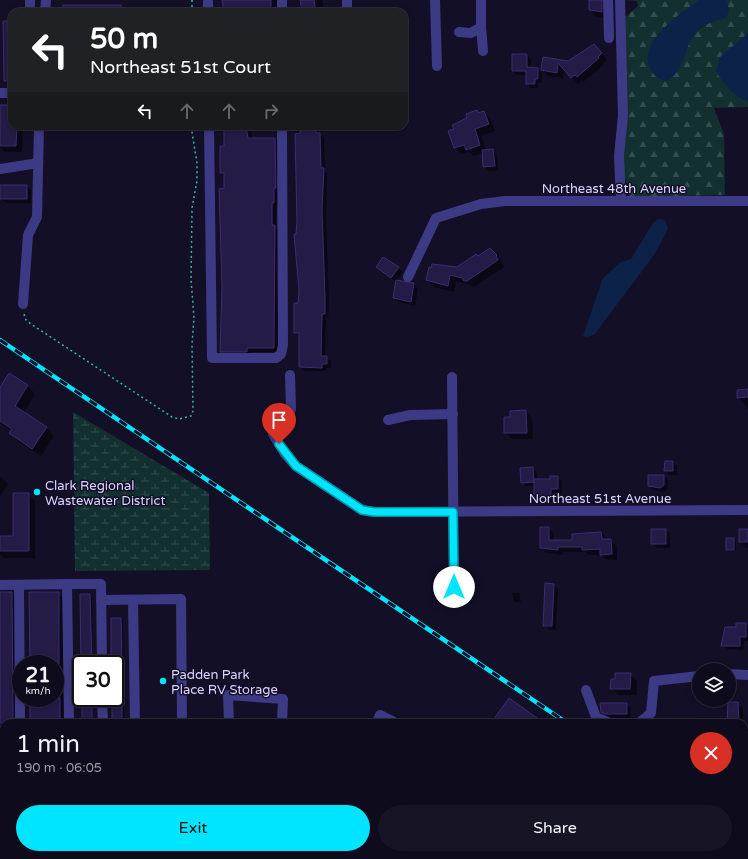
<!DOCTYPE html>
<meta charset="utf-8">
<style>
:root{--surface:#0e0b1c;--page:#171425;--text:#f1f3f6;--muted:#9b9ba3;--line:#2e2b3b;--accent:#00e5ff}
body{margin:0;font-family:"Varela Round",sans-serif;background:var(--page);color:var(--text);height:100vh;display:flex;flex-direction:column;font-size:15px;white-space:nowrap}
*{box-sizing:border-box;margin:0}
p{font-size:13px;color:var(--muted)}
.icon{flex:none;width:22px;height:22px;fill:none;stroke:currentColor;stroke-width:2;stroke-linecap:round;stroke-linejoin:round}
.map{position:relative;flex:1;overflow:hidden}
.drawer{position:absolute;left:0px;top:719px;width:748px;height:140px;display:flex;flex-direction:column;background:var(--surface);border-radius:12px 12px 0 0;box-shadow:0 2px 6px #0003,0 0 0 1px var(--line)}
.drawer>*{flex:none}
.hud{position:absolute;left:8px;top:8px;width:400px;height:122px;border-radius:12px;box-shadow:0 2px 6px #0003,0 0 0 1px var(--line);background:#202124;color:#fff;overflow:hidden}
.buttons{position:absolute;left:692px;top:663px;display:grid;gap:8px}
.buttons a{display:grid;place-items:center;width:44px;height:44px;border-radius:50%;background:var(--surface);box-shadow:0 2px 6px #0003,0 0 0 1px var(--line);font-size:20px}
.speed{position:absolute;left:12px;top:655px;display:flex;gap:8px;font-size:20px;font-weight:700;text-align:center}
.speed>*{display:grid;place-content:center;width:52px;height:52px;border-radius:50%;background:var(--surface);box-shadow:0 2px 6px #0003,0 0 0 1px var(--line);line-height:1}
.speed small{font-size:10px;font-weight:400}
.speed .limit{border:2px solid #111;border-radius:6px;background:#fff;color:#111}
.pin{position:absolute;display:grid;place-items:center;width:34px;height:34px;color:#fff;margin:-41px -17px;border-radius:50% 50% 50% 0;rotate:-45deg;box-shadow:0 0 4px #0007}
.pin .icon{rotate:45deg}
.me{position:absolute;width:44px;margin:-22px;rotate:0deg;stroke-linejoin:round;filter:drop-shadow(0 0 3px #0008)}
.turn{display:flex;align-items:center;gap:14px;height:84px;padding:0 16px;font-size:18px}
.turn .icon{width:52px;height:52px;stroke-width:2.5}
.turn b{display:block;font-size:28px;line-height:34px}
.lanes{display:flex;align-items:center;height:38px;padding:0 16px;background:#0003;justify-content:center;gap:20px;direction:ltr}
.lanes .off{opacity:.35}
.round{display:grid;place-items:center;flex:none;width:42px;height:42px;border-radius:21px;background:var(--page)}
.summary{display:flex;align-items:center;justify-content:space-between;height:68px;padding:0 16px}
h1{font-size:24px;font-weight:600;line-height:30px}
.cta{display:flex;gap:8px;margin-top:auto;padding:8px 16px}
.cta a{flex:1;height:46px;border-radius:24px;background:var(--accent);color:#111;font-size:16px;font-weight:600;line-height:46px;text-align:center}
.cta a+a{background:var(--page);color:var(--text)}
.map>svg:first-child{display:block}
.forest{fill:url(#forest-firs)}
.wetland{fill:url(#wetland-marsh)}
.water{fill:#0c2248}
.shadow{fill:#0007}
.building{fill:#241b47;stroke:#3b2d73}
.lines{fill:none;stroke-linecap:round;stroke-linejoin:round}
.path{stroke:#2fb8b0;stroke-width:1.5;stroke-dasharray:2 3;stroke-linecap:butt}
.minor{stroke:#3d3a85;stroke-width:10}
.rail-casing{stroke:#00e5ff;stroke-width:4.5}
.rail{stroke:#130f26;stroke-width:3;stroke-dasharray:9;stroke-linecap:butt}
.route-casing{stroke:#0095a6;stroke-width:10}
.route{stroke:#00e5ff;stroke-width:7}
.poi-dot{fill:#00e5ff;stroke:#130f26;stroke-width:1.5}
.labels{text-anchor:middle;stroke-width:3;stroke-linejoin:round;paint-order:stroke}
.street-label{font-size:13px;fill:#d9d4ff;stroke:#130f26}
.poi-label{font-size:13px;fill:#d9d4ff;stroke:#130f26;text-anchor:start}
</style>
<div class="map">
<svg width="748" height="859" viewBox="0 0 748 859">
<defs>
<pattern id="forest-firs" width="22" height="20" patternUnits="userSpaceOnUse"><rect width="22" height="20" fill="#12302f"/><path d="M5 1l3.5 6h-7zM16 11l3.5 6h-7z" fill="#344d4e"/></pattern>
<pattern id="wetland-marsh" width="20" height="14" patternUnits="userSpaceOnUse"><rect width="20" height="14" fill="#12302f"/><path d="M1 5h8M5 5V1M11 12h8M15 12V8" fill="none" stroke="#344d4e"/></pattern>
</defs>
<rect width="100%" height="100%" fill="#130f26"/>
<!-- forest -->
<g class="forest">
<polygon points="625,0 748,0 748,107 714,108 724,134 725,195 630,197 623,170 623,19 638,6 637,1"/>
<polygon points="0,764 4,764 4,855 212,855 212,859 0,859"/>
</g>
<!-- wetland -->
<polygon class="wetland" points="73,412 209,493 210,570 75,571"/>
<!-- water -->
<g class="water">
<path d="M 699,0 L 727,0 L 729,12 L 726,17 C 716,21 706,23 698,31 C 683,45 686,71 667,81 C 658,79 653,76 649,66 C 640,40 681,13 699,0 Z"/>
<path d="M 748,33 L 748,102 C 733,95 724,85 716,71 L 720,57 Z"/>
<polygon points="658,219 665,220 668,229 654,255 594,335 587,337 583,336 603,278 621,262 631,259 653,223"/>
</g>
<!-- shadow -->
<g class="shadow">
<polygon points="223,0 279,0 279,12 218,12 225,11"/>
<polygon points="299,0 322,0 324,12 294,12 293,9 300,8"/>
<polygon points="590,0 610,0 608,18 597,17 590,10"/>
<polygon points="121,6 127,12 68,12"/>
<polygon points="12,22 12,87 5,81"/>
<polygon points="600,51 607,60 603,63 604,65 583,82 582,80 578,84 564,68 563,78 548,76 542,70 544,58 569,62"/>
<polygon points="527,55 531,60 531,68 537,69 542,73 542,83 539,83 538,88 531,88 527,84 527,75 517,75 513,71"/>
<polygon points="0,106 12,106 12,126 23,126 22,152 5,152 0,147"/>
<polygon points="477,111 479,113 484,112 490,118 495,131 481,136 486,150 493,150 497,154 498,170 488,171 484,166 483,153 474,156 469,152 461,154 455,148 455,130"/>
<polygon points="225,126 251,126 252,139 275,139 279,143 278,207 276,207 276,228 278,231 278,352 251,352 251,355 225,355 221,351 225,189 225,177 221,173 225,147"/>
<polygon points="297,126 319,126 319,134 324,138 325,171 327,173 326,214 329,302 328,318 326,318 325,357 331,361 331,368 326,368 326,371 304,371 300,366 300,337 295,332 300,291 297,235"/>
<polygon points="27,186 31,191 31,203 6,203 1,199"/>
<polygon points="492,249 498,255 504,267 474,287 468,284 456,281 454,292 434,287 427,280 439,265 457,268"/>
<polygon points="398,268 403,272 396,281 414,284 418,289 415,306 398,302 394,298 397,283 382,271"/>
<polygon points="27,385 35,394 24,413 46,428 54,436 41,456 19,442 11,433 12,431 0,423 0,389"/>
<polygon points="746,388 748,388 748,409 738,397 746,390"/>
<polygon points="526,411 532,418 533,439 512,439 505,432 511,418"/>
<polygon points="672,462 677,466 677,475 669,475 665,471"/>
<polygon points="533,468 537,473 537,480 551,480 557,477 562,481 562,493 555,493 555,499 550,502 539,497 535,493 535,486 526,486 522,482"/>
<polygon points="0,476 8,484 0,496"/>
<polygon points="664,476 668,480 668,489 665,492 653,490 649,485"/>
<polygon points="28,494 35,501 35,558 4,558 0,554 0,537 14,537"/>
<polygon points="549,528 554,533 554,541 573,541 601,533 617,546 617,560 607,560 601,555 589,555 586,552 563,552 563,555 546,553 541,548"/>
<polygon points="666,530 670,534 670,548 657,548 652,543"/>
<polygon points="748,530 748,548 747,548 740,542"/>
<polygon points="734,539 736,541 736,551 729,551 727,549"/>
<polygon points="554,585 558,589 556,630 549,630 544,625"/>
<polygon points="0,593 12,593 21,602 22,723 4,723 4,763 0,763"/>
<polygon points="58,593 67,602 68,723 31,723 31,698 55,698 55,664 31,664"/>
<polygon points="512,593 519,593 521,602 514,602"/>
<polygon points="90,595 92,597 93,664 82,664"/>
<polygon points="121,619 123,621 124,723 113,723 115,664 112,664"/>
<polygon points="746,624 748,626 748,641 744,641 743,650 727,649 723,645 737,628"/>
<polygon points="630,674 637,681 637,695 618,695 611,688"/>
<rect x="82" y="698" width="11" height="25"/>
<polygon points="737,703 743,709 743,722 748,722 748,735 744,735 744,723 729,723"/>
<polygon points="626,704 631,708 630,718 610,717 602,712"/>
<polygon points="659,855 683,855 680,859 664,859"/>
<polygon points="712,855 717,855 722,859 709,859"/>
</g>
<!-- building -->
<g class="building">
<polygon points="222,0 271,0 271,12 224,12"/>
<polygon points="300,0 314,0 316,12 302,12"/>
<polygon points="589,0 602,0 602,12 589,10"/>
<rect x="63" y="5" width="58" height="7"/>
<polygon points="3,21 12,21 12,81 4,81"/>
<polygon points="594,44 602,53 598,57 599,58 577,77 575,75 571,78 558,63 557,73 541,70 543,57 568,61"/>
<polygon points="512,54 527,54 527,67 538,68 538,79 535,79 535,84 526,84 526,71 512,71"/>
<polygon points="0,105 12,105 12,126 17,126 16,146 0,146"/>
<polygon points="477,110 478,113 484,111 489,124 475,129 480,145 466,150 464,145 454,148 448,131 454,129 452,125 467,118 466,114"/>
<polygon points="224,126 246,126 248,138 275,138 276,188 274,188 274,203 272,203 272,225 275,225 274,348 247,348 247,352 220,352 222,287 219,189 224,188 224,173 220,173 220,146 224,146"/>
<polygon points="301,126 315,126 316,133 320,133 321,168 324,168 322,210 325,297 325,314 322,314 321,356 327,356 327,364 322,364 322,368 299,367 299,333 294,333 294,303 298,303 299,291 294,234 296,234 297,221 295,134 300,133"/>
<polygon points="493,149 495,166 483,167 482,150"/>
<rect x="0" y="185" width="27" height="14"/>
<polygon points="490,248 497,255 496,256 498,260 467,281 464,281 462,278 450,275 448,286 426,280 429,267 431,268 432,264 457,267 476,254 478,256"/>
<polygon points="383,257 399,267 391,278 376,267"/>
<polygon points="396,280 414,283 411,302 393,298"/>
<polygon points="9,373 28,385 15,406 47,427 32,449 9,433 12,429 0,421 0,387"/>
<polygon points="748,389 748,397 737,398 737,390"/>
<polygon points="526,410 527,433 504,433 504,417 510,417 510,411"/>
<polygon points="665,461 673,461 673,471 664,471"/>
<polygon points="533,467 534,482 521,483 520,468"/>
<polygon points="648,475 664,475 664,485 660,488 648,486"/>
<polygon points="550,476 558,476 558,489 551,489 551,495 548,495 546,498 542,498 539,494 534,494 534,479 550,479"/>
<polygon points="13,493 29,493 29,551 0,551 0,536 13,536"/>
<polygon points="540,527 549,527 549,540 572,540 572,534 601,532 602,539 611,539 612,554 600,555 600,549 582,550 582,547 558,547 558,550 540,548"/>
<rect x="651" y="529" width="15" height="15"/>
<rect x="739" y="529" width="9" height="13"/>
<rect x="726" y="538" width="8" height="12"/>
<polygon points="545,583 554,584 552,626 543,626"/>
<polygon points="0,592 12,592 13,723 0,723"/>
<polygon points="29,592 59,592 59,664 30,664"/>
<polygon points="80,594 90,594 92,664 81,664"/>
<polygon points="111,618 121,618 122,664 111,664"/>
<polygon points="736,623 746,623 746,637 740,637 740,646 721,646 725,627 736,627"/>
<polygon points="615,673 631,673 630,689 610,689 611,679 615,679"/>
<rect x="30" y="698" width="30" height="25"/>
<rect x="82" y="698" width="10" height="25"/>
<rect x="112" y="698" width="10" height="25"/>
<polygon points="509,698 544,723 491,723"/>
<polygon points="728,702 738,702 739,723 727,723"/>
<polygon points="600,703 627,703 627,714 605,714 601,712"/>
</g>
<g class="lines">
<!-- path -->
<g class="path">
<polyline points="192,12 192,0"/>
<polyline points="24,314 26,320 31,324 172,417 179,419 191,416 193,411 192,344 194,318 191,279 192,208 197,181 197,163 191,126"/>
</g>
<!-- minor -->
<g class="minor">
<polyline points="208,0 208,12"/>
<polyline points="282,0 282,12"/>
<polyline points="435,0 437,66"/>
<polyline points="608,0 609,38"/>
<polyline points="620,0 623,115 619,156 621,201"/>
<polyline points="30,12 30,0"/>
<polyline points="45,12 46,0"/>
<polyline points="347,12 347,0"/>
<polyline points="481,27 483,51"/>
<polyline points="459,32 471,33 481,27 481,0"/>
<polyline points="0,93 12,93"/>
<polyline points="209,126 212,358 276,358 281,354 283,345 282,126"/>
<polyline points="0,169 38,163"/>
<polyline points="408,277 436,218 481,204 505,201 748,201"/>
<polyline points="23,304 28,235 37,217 39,126"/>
<polyline points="290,375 291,409 288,416 273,434 285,454 296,466 362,510 374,512 748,510"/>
<polyline points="452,377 454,587"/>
<polyline points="388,420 410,415 453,414"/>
<polyline points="67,584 101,584 102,664"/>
<polyline points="0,585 67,584 69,723"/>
<polyline points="19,585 20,723"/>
<polyline points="101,600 181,599 182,723"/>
<polyline points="133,600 135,723"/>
<polyline points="729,674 748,675"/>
<polyline points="586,690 596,717 610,723"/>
<polyline points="102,698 103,723"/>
<polyline points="229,723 228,695 283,699 282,723"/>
<polyline points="377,723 380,715 396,723"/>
<polyline points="639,723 651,713 654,681 699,676"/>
<polyline points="0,760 4,760"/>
<polyline points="231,855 231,859"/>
<polyline points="611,855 617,859"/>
<polyline points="276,859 276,855"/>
<polyline points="322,859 324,855"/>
<polyline points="368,859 370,855"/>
<polyline points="451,859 454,855"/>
<polyline points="514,859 517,855"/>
<polyline points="556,859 557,855"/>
</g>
<defs>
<g id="rail">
<polyline points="0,340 567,723"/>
<polyline points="732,855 737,859"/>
</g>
</defs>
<!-- rail casing -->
<use href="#rail" class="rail-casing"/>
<!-- rail -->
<use href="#rail" class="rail"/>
</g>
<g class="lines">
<defs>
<polyline id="route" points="279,444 296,466 362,510 374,512 453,512 454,587"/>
</defs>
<!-- route casing -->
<use href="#route" class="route-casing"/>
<!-- route -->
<use href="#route" class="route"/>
</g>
<!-- markers -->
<g class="poi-dot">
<circle cx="37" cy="492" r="4"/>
<circle cx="163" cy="681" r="4"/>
</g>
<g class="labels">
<!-- street labels -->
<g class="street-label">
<text x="614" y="193">Northeast 48th Avenue</text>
<text x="600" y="503">Northeast 51st Avenue</text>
</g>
<!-- poi labels -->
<g class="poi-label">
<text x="45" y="490">Clark Regional<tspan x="45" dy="15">Wastewater District</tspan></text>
<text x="171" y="679">Padden Park<tspan x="171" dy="15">Place RV Storage</tspan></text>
</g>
</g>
</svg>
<div class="buttons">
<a><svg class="icon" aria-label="layers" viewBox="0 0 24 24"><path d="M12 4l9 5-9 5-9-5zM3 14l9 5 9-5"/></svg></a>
</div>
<div class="speed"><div>21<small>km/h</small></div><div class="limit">30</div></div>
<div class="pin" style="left:279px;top:444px;background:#d93025"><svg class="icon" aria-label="arrive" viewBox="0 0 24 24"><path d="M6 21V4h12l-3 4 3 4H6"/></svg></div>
<svg class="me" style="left:454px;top:587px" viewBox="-20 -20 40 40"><circle r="19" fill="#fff"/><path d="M0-13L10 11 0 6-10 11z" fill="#00e5ff"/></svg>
<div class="hud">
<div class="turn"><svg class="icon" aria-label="left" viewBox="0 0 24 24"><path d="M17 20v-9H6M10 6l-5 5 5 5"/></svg><div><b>50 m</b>Northeast 51st Court</div></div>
<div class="lanes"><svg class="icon" aria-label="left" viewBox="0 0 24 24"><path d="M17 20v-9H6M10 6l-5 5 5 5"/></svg><svg class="icon off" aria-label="ahead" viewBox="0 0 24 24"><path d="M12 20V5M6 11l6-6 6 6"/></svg><svg class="icon off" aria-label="ahead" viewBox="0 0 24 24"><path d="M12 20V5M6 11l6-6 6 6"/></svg><svg class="icon off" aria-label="right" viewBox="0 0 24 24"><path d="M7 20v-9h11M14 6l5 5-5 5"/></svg></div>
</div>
<section class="drawer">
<div class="summary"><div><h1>1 min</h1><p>190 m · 06:05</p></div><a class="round" style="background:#d93025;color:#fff"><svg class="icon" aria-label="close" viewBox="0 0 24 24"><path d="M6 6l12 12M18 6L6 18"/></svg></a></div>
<div class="cta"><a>Exit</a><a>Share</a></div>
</section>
</div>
